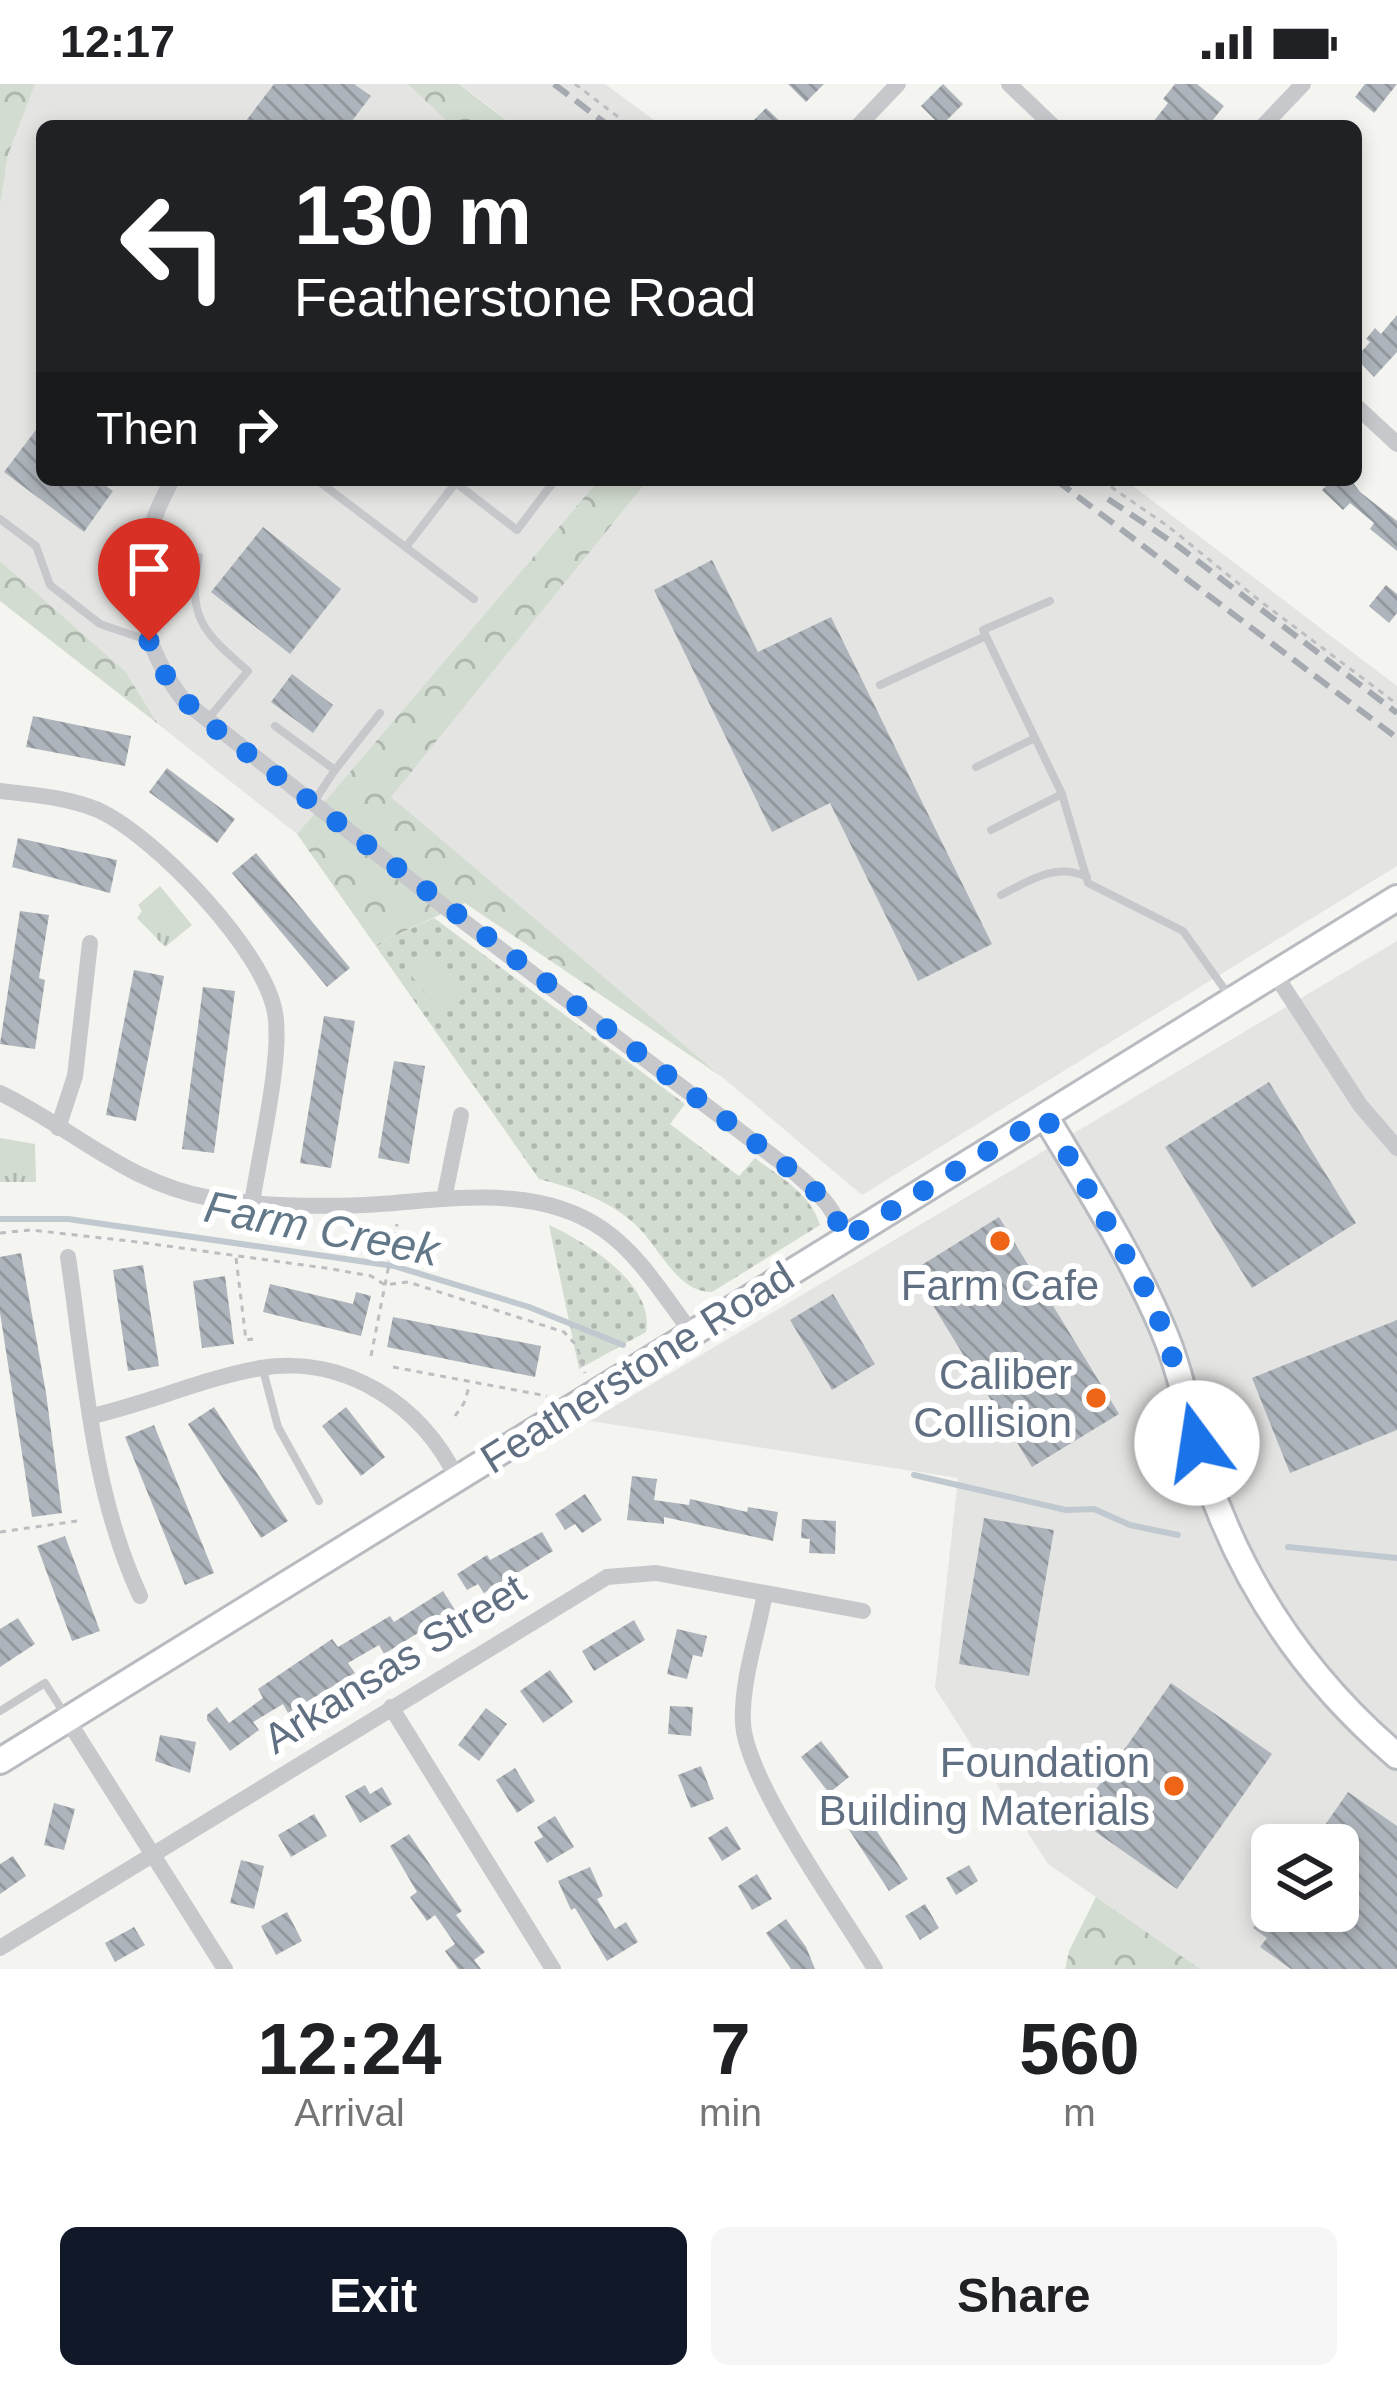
<!DOCTYPE html>
<style>
:root{--surface:#fff;--page:#f6f6f6;--text:#202124;--muted:#757577;--accent:#111827}
body{margin:0;font-family:Helvetica,sans-serif;background:var(--page);color:var(--text);height:100vh;display:flex;flex-direction:column;font-size:45px;white-space:nowrap}
*{box-sizing:border-box;margin:0}
p{font-size:39px;color:var(--muted)}
.icon{flex:none;width:66px;height:66px;fill:none;stroke:currentColor;stroke-width:2;stroke-linecap:round;stroke-linejoin:round}
.map{position:relative;height:1885px;overflow:hidden}
.drawer{display:flex;flex-direction:column;background:var(--surface);flex:1}
.drawer>*{flex:none}
.top-card{position:absolute;left:36px;top:36px;width:1326px;height:366px;border-radius:18px;box-shadow:0 6px 18px #0003;background:#202124;color:#fff;overflow:hidden}
.controls{position:absolute;left:1251px;top:1740px;display:grid;gap:24px}
.controls a{display:grid;place-items:center;width:108px;height:108px;border-radius:18px;background:var(--surface);box-shadow:0 6px 18px #0003;font-size:60px}
.pin{position:absolute;display:grid;place-items:center;width:102px;height:102px;color:#fff;margin:-123px -51px;border-radius:50% 50% 50% 0;rotate:-45deg;box-shadow:0 0 12px #0007}
.pin .icon{rotate:45deg}
.me{position:absolute;width:132px;margin:-66px;rotate:346deg;stroke-linejoin:round;filter:drop-shadow(0 0 9px #0008)}
.turn{display:flex;align-items:center;gap:42px;height:252px;padding:0 60px;font-size:54px}
.turn .icon{width:156px;height:156px;stroke-width:2.5}
.turn b{display:block;font-size:84px;line-height:102px}
.then{display:flex;align-items:center;height:114px;padding:0 60px;background:#0003;gap:24px;font-size:45px}
.eta{display:flex;justify-content:space-evenly;align-items:center;height:204px;text-align:center}
.eta b{font-size:72px;font-weight:700;line-height:84px}
.action{display:flex;gap:24px;margin-top:auto;padding:24px 60px}
.action a{flex:1;height:138px;border-radius:18px;background:var(--accent);color:#fff;font-size:48px;font-weight:700;line-height:138px;text-align:center}
.action a+a{background:var(--page);color:var(--text)}
.status{display:flex;justify-content:space-between;align-items:center;height:84px;padding:0 60px;background:var(--surface);direction:ltr}
.status svg{height:33px;fill:currentColor}
.map>svg:first-child{display:block}
.built{fill:#e4e5e3;fill-rule:evenodd}
.grass{fill:url(#grass-dots)}
.forest{fill:url(#forest-crowns)}
.park{fill:url(#park-tufts)}
.garden{fill:#d3dcd1}
.lines{fill:none;stroke-linecap:round;stroke-linejoin:round}
.stream{stroke:#c1c9d0;stroke-width:6}
.building{fill:url(#building-back-hatch)}
.secondary-casing{stroke:#b8bbc0;stroke-width:30}
.path{stroke:#bdbec1;stroke-width:3;stroke-dasharray:6 6;stroke-linecap:butt}
.lane{stroke:#c6c8cc;stroke-width:8}
.street{stroke:#c6c8cc;stroke-width:16}
.secondary{stroke:#fff;stroke-width:24}
.rail{stroke:#a5a9b0;stroke-width:6;stroke-dasharray:18 9;stroke-linecap:butt}
.route{stroke:#1a73e8;stroke-width:21;stroke-dasharray:0 37.8}
.poi-dot{fill:#ee6517;stroke:#fff;stroke-width:4.5}
.labels{text-anchor:middle;stroke-width:12;stroke-linejoin:round;paint-order:stroke}
.poi-label{font-size:42px;fill:#616f83;stroke:#fff;text-anchor:end}
.street-label{font-size:42px;fill:#616f83;stroke:#fff}
.water-label{font-size:45px;font-style:italic;fill:#627888;stroke:#fff}
</style>
<div class="status"><b>12:17</b><svg viewBox="0 0 49 12"><path d="M0 12V9h3v3zM5 12V6h3v6zM10 12V3h3v9zM15 12V0h3v12zM26 1h20v11H26zM47 4h2v5h-2z"/></svg></div>
<div class="map">
<svg width="1397" height="1885" viewBox="0 0 1397 1885">
<defs>
<pattern id="grass-dots" width="8" height="8" patternUnits="userSpaceOnUse" patternTransform="scale(3)"><rect width="8" height="8" fill="#d3dcd1"/><path d="M2 2h.1M6 6h.1" fill="none" stroke="#afb7af" stroke-width="1.8" stroke-linecap="round"/></pattern>
<pattern id="forest-crowns" width="20" height="18" patternUnits="userSpaceOnUse" patternTransform="scale(3)"><rect width="20" height="18" fill="#d3dcd1"/><path d="M2 6a3 3 0 1 1 6 0M12 15a3 3 0 1 1 6 0" fill="none" stroke="#afb7af"/></pattern>
<pattern id="park-tufts" width="24" height="20" patternUnits="userSpaceOnUse" patternTransform="scale(3)"><rect width="24" height="20" fill="#d3dcd1"/><path d="M3 7l-1-3M5 7V3M7 7l1-3M15 17l-1-3M17 17v-4M19 17l1-3" fill="none" stroke="#afb7af"/></pattern>
<pattern id="building-back-hatch" width="6" height="6" patternUnits="userSpaceOnUse" patternTransform="scale(3)"><rect width="6" height="6" fill="#aeb4bb"/><path d="M-1 5l2 2M0 0l6 6M5-1l2 2" fill="none" stroke="#91979d"/></pattern>
</defs>
<rect width="100%" height="100%" fill="#f4f4f0"/>
<!-- built -->
<g class="built">
<polygon points="35,0 408,0 452,42 42,42 42,396 599,396 297,750 158,640 125,587 0,477 0,122 8,71"/>
<polygon points="460,0 605,0 662,42 515,42"/>
<polygon points="648,396 1125,396 1397,602 1397,782 862,1111 390,713"/>
<path d="M 1397,857 L 1397,1885 L 1200,1885 L 1048,1780 L 935,1604 L 958,1394 L 590,1337 ZM 1272,1761 L 1338,1761 L 1338,1827 L 1272,1827 Z"/>
</g>
<!-- grass -->
<g class="grass">
<path d="M 434,834 L 685,1020 L 670,1040 L 739,1092 L 755,1074 C 781,1094 810,1109 820,1141 L 712,1208 C 677,1209 659,1162 635,1140 C 608,1116 574,1104 539,1095 L 375,861 Z"/>
<path d="M 549,1141 C 586,1158 655,1200 646,1248 L 579,1285 Z"/>
</g>
<!-- forest -->
<g class="forest">
<polygon points="0,0 35,0 8,71 0,122"/>
<polygon points="408,0 459,0 514,42 452,42"/>
<polygon points="599,396 648,396 391,713 722,993 465,819 375,861 297,750"/>
<polygon points="0,477 125,587 158,640 0,517"/>
<polygon points="1096,1813 1200,1885 1065,1885 1069,1867"/>
</g>
<!-- park -->
<g class="park">
<polygon points="160,802 192,841 165,863 137,834 142,827 138,821"/>
<polygon points="0,1054 35,1060 36,1098 0,1098"/>
</g>
<!-- garden -->
<polygon class="garden" points="432,869 467,911 444,931 409,889"/>
<g class="lines">
<!-- stream -->
<g class="stream">
<polyline points="0,1135 68,1135 394,1182 529,1223 623,1261"/>
<polyline points="914,1391 1066,1426 1094,1425 1130,1441 1178,1451"/>
<polyline points="1288,1463 1397,1474"/>
</g>
</g>
<!-- building -->
<g class="building">
<polygon points="274,0 354,0 371,12 348,42 242,42"/>
<polygon points="788,0 824,0 806,18"/>
<polygon points="943,0 963,20 941,42 921,22"/>
<polygon points="1175,0 1197,0 1224,22 1208,42 1150,42 1168,19 1163,15"/>
<polygon points="1365,0 1397,0 1374,29 1355,13"/>
<polygon points="766,24 785,42 748,42"/>
<polygon points="1397,231 1397,268 1374,293 1356,274 1370,258 1366,255 1375,244 1381,250"/>
<polygon points="42,338 42,396 98,396 113,407 84,448 4,388"/>
<polygon points="1332,396 1351,396 1360,408 1397,437 1397,467 1370,445 1374,439 1350,419 1343,426 1322,406"/>
<polygon points="263,443 341,505 290,570 211,508"/>
<polygon points="712,476 758,568 831,533 992,860 918,897 830,719 772,748 654,506"/>
<polygon points="1386,501 1397,510 1397,529 1389,539 1369,522"/>
<polygon points="292,590 333,621 313,649 271,618"/>
<polygon points="33,632 131,652 125,682 26,663"/>
<polygon points="167,684 235,735 217,759 149,708"/>
<polygon points="18,754 117,776 110,809 12,783"/>
<polygon points="256,769 350,884 327,903 232,789"/>
<polygon points="20,827 49,831 39,894 45,896 35,965 0,960"/>
<polygon points="134,886 164,892 136,1037 106,1031"/>
<polygon points="203,903 235,907 214,1069 182,1065"/>
<polygon points="324,932 355,937 331,1084 300,1079"/>
<polygon points="394,977 425,982 409,1080 378,1074"/>
<polygon points="1269,998 1356,1139 1252,1204 1165,1063"/>
<polygon points="999,1133 1119,1330 1032,1383 912,1187"/>
<polygon points="21,1169 46,1309 62,1429 32,1433 0,1229 0,1173"/>
<polygon points="143,1181 159,1282 128,1287 113,1186"/>
<polygon points="225,1192 234,1260 202,1264 193,1197"/>
<polygon points="270,1200 353,1220 356,1208 371,1212 361,1252 263,1228"/>
<polygon points="833,1210 875,1280 832,1306 790,1236"/>
<polygon points="393,1233 541,1262 535,1293 387,1263"/>
<polygon points="1397,1236 1397,1346 1290,1389 1252,1294"/>
<polygon points="214,1323 288,1437 261,1454 188,1340"/>
<polygon points="346,1323 385,1373 361,1392 322,1342"/>
<polygon points="154,1341 214,1489 185,1501 125,1353"/>
<polygon points="632,1392 657,1395 654,1416 689,1421 690,1415 747,1428 748,1423 778,1428 773,1457 664,1433 664,1440 627,1436"/>
<polygon points="585,1410 602,1436 582,1449 575,1440 565,1446 555,1430"/>
<polygon points="984,1434 1054,1446 1029,1592 959,1580"/>
<polygon points="802,1435 836,1437 835,1470 809,1469 810,1455 801,1454"/>
<polygon points="542,1448 553,1467 484,1509 478,1500 467,1506 457,1490 487,1471 490,1476"/>
<polygon points="65,1452 100,1547 72,1557 37,1462"/>
<polygon points="443,1507 455,1526 384,1570 379,1561 348,1579 355,1589 288,1629 283,1620 253,1638 259,1646 230,1667 207,1636 207,1631 217,1623 229,1639 263,1614 258,1605 332,1555 338,1563 390,1532 394,1538"/>
<polygon points="18,1534 35,1560 0,1583 0,1545"/>
<polygon points="634,1536 645,1556 594,1587 582,1567"/>
<polygon points="677,1545 707,1552 702,1573 693,1571 687,1595 667,1590"/>
<polygon points="550,1586 573,1618 543,1639 520,1607"/>
<polygon points="1171,1599 1272,1670 1177,1805 1076,1734"/>
<polygon points="670,1622 693,1623 691,1652 668,1650"/>
<polygon points="486,1624 507,1640 479,1677 458,1661"/>
<polygon points="160,1651 196,1658 190,1689 155,1677"/>
<polygon points="821,1657 849,1693 829,1709 801,1673"/>
<polygon points="701,1682 714,1715 691,1724 678,1691"/>
<polygon points="515,1684 535,1717 517,1729 496,1696"/>
<polygon points="365,1701 370,1710 382,1703 392,1720 360,1739 345,1712"/>
<polygon points="1348,1708 1397,1742 1397,1885 1291,1885 1260,1863 1267,1854 1253,1844 1265,1827 1338,1827 1338,1761 1311,1761"/>
<polygon points="54,1719 75,1725 64,1766 44,1761"/>
<polygon points="863,1726 908,1795 889,1807 844,1738"/>
<polygon points="314,1730 327,1752 291,1773 278,1751"/>
<polygon points="555,1732 574,1763 547,1779 534,1758 543,1753 537,1743"/>
<polygon points="727,1742 741,1765 722,1777 708,1754"/>
<polygon points="409,1750 462,1827 456,1831 485,1868 474,1876 481,1885 458,1885 445,1867 455,1860 435,1831 427,1837 410,1813 417,1808 390,1762"/>
<polygon points="13,1772 26,1792 0,1810 0,1780"/>
<polygon points="241,1776 264,1782 254,1825 230,1819"/>
<polygon points="969,1781 978,1797 956,1811 946,1794"/>
<polygon points="590,1783 603,1812 597,1815 615,1845 626,1838 638,1858 607,1877 575,1824 571,1826 558,1797"/>
<polygon points="757,1790 772,1815 752,1826 738,1802"/>
<polygon points="925,1820 939,1844 920,1856 905,1832"/>
<polygon points="287,1828 302,1857 276,1871 261,1842"/>
<polygon points="786,1835 806,1863 815,1885 791,1885 766,1849"/>
<polygon points="134,1843 145,1861 115,1878 105,1859"/>
</g>
<g class="lines">
<defs>
<g id="secondary">
<path d="M 1045,1032 C 1087,1102 1132,1172 1164,1248 C 1183,1293 1190,1342 1205,1388 C 1242,1500 1308,1596 1397,1672"/>
<polyline points="0,1677 1397,814"/>
</g>
</defs>
<!-- secondary casing -->
<use href="#secondary" class="secondary-casing"/>
<!-- path -->
<g class="path">
<polyline points="575,0 630,42"/>
<polyline points="1101,396 1169,443 1260,517 1397,620"/>
<polyline points="0,1149 31,1146 138,1158 332,1185 371,1192 385,1201 408,1198 564,1248 577,1262 585,1289"/>
<polyline points="236,1174 246,1256 253,1255"/>
<polyline points="371,1272 397,1140"/>
<polyline points="393,1283 547,1312"/>
<polyline points="455,1332 464,1319 470,1300"/>
<polyline points="0,1448 77,1437"/>
</g>
<!-- lane -->
<g class="lane">
<polyline points="317,396 474,515"/>
<polyline points="452,396 517,446 555,396"/>
<polyline points="0,435 36,462 50,501 100,540 147,556"/>
<polyline points="406,463 457,397"/>
<path d="M 199,473 C 186,533 204,549 248,587 L 207,636"/>
<polyline points="1050,517 983,546 1062,710 1088,799 1183,847 1228,910"/>
<polyline points="880,601 986,552"/>
<polyline points="275,642 335,686 313,719"/>
<polyline points="976,683 1035,654"/>
<polyline points="335,686 380,629"/>
<polyline points="991,746 1062,710"/>
<path d="M 1001,811 C 1029,797 1056,778 1087,793"/>
<polyline points="263,1286 278,1343 319,1417"/>
<polyline points="0,1627 45,1599 67,1634"/>
</g>
<!-- street -->
<g class="street">
<polyline points="1009,0 1053,42"/>
<polyline points="858,42 898,0"/>
<polyline points="1263,42 1303,0"/>
<polyline points="1356,322 1397,360"/>
<path d="M 172,396 C 129,474 129,546 184,617 L 446,824 L 795,1089 C 819,1110 837,1124 843,1156"/>
<path d="M 0,707 C 34,711 67,713 98,726 C 155,752 265,867 275,929 C 283,971 259,1072 252,1119"/>
<polyline points="1275,890 1360,1021 1397,1064"/>
<path d="M 0,1009 C 73,1044 126,1099 210,1114 C 261,1122 314,1123 365,1121 C 443,1117 535,1097 604,1146 C 641,1172 665,1214 692,1249"/>
<polyline points="58,1044 75,992 90,859"/>
<polyline points="444,1115 461,1031"/>
<path d="M 68,1173 C 85,1287 91,1406 140,1512"/>
<path d="M 92,1332 C 149,1319 204,1294 261,1284 C 344,1270 423,1321 457,1395"/>
<path d="M 765,1509 C 758,1550 741,1597 743,1639 C 746,1697 842,1830 875,1885"/>
<polyline points="391,1623 553,1885"/>
<polyline points="67,1635 225,1885"/>
<polyline points="0,1864 607,1493 656,1489 863,1527"/>
</g>
<!-- secondary -->
<use href="#secondary" class="secondary"/>
<!-- rail -->
<g class="rail">
<polyline points="554,0 609,42"/>
<polyline points="1056,396 1397,654"/>
<polyline points="1108,415 1178,462 1397,629"/>
</g>
</g>
<g class="lines">
<!-- route -->
<path class="route" d="M 149,557 L 168,596 L 199,632 L 795,1089 C 819,1111 837,1123 843,1156 L 1045,1032 L 1147,1208 L 1166,1252 L 1197,1359"/>
</g>
<!-- markers -->
<g class="poi-dot">
<circle cx="1000" cy="1157" r="12"/>
<circle cx="1096" cy="1314" r="12"/>
<circle cx="1174" cy="1702" r="12"/>
</g>
<g class="labels">
<!-- poi labels -->
<g class="poi-label">
<text x="1000" y="1216" text-anchor="middle">Farm Cafe</text>
<text x="1072" y="1305">Caliber<tspan x="1072" dy="48">Collision</tspan></text>
<text x="1150" y="1693">Foundation<tspan x="1150" dy="48">Building Materials</tspan></text>
</g>
<!-- street labels -->
<g class="street-label">
<text transform="translate(637 1283) rotate(-32)" y="15">Featherstone Road</text>
<text transform="translate(394 1579) rotate(-32)" y="15">Arkansas Street</text>
</g>
<!-- water labels -->
<g class="water-label">
<text transform="translate(322 1144) rotate(11)" y="16">Farm Creek</text>
</g>
</g>
</svg>
<div class="controls">
<a><svg class="icon" aria-label="layers" viewBox="0 0 24 24"><path d="M12 4l9 5-9 5-9-5zM3 14l9 5 9-5"/></svg></a>
</div>
<div class="pin" style="left:149px;top:557px;background:#d93025"><svg class="icon" aria-label="arrive" viewBox="0 0 24 24"><path d="M6 21V4h12l-3 4 3 4H6"/></svg></div>
<svg class="me" style="left:1197px;top:1359px" viewBox="-20 -20 40 40"><circle r="19" fill="#fff"/><path d="M0-13L10 11 0 6-10 11z" fill="#1a73e8"/></svg>
<div class="top-card">
<div class="turn"><svg class="icon" aria-label="left" viewBox="0 0 24 24"><path d="M17 20v-9H6M10 6l-5 5 5 5"/></svg><div><b>130 m</b>Featherstone Road</div></div>
<div class="then">Then<svg class="icon" aria-label="right" viewBox="0 0 24 24"><path d="M7 20v-9h11M14 6l5 5-5 5"/></svg></div>
</div>
</div>
<section class="drawer">
<div class="eta">
<div><b>12:24</b><p>Arrival</p></div>
<div><b>7</b><p>min</p></div>
<div><b>560</b><p>m</p></div>
</div>
<div class="action"><a>Exit</a><a>Share</a></div>
</section>
